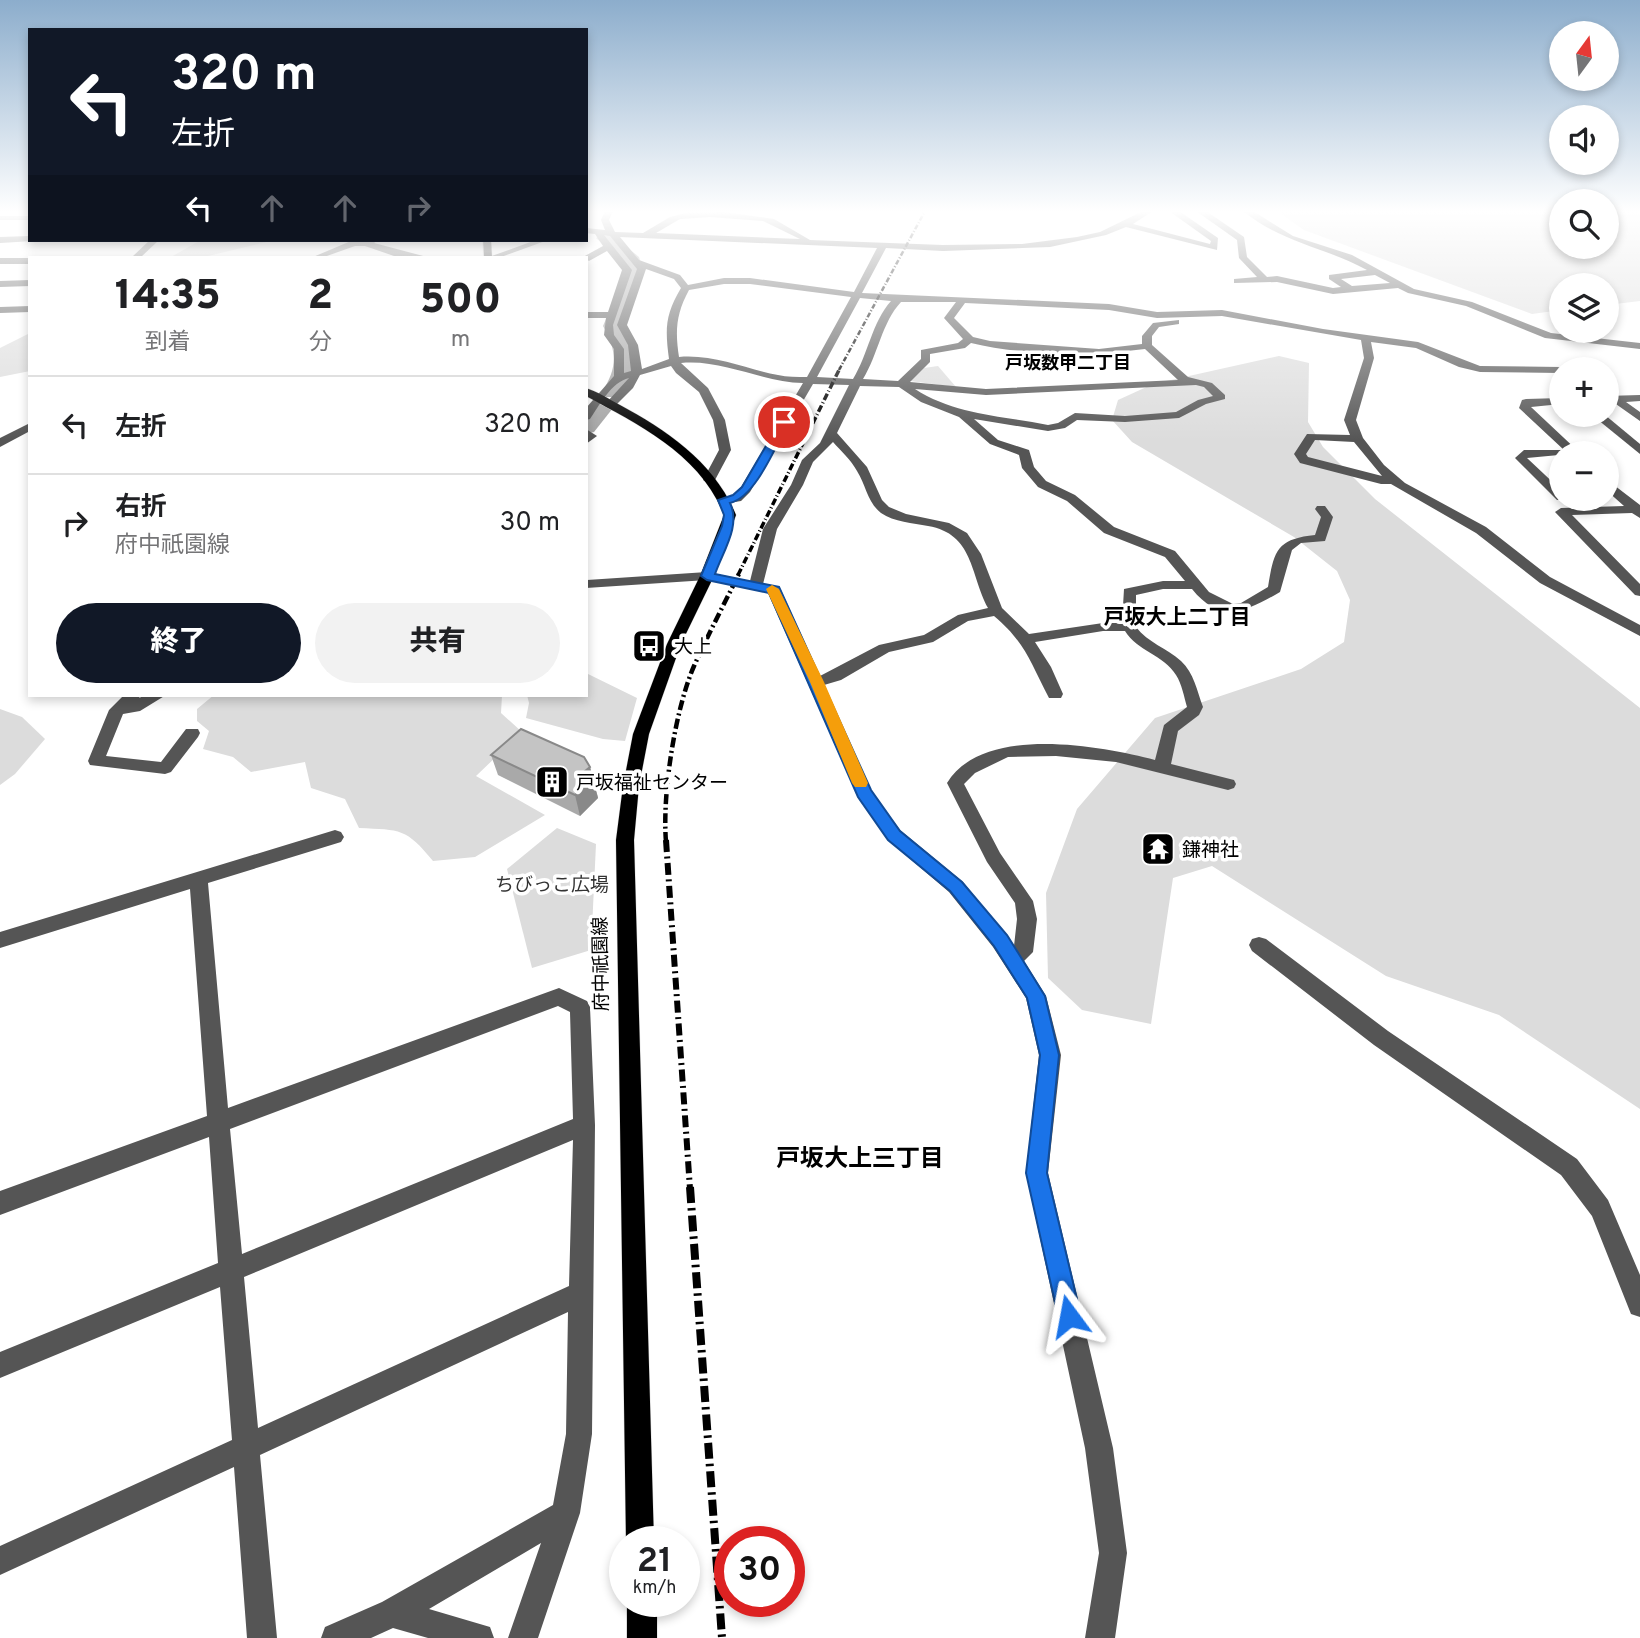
<!DOCTYPE html>
<html lang="ja">
<meta charset="utf-8">
<style>
:root{--surface:#fff;--page:#f2f2f2;--text:#202124;--muted:#757577;--line:#e0e0e0;--accent:#111827}
body{margin:0;font-family:Overpass,"Noto Sans JP",sans-serif;background:var(--page);color:var(--text);height:100vh;display:flex;flex-direction:column;font-size:26px;white-space:nowrap}
*{box-sizing:border-box;margin:0}
p{font-size:23px;color:var(--muted)}
.icon{flex:none;width:38px;height:38px;fill:none;stroke:currentColor;stroke-width:2;stroke-linecap:round;stroke-linejoin:round}
.map{position:relative;flex:1;overflow:hidden}
.drawer{position:absolute;left:28px;top:256px;width:560px;height:441px;display:flex;flex-direction:column;background:var(--surface);border-radius:0px;box-shadow:0 4px 10px #0003}
.drawer>*{flex:none}
.hud{position:absolute;left:28px;top:28px;width:560px;height:214px;border-radius:0px;box-shadow:0 4px 10px #0003;background:#111827;color:#fff;overflow:hidden}
.needle{width:46px;rotate:15deg}
.buttons{position:absolute;left:1549px;top:21px;display:grid;gap:14px}
.buttons a{display:grid;place-items:center;width:70px;height:70px;border-radius:50%;background:var(--surface);box-shadow:0 4px 10px #0003;font-size:35px}
.speed{position:absolute;left:609px;top:1526px;display:flex;gap:14px;font-size:35px;font-weight:700;text-align:center}
.speed>*{display:grid;place-content:center;width:91px;height:91px;border-radius:50%;background:var(--surface);box-shadow:0 4px 10px #0003;line-height:1}
.speed small{font-size:18px;font-weight:400}
.speed .limit{border:10px solid #d22;background:#fff;color:#111}
.pin{position:absolute;display:grid;place-items:center;width:60px;height:60px;color:#fff;margin:-30px;border:4px solid #fff;border-radius:50%;box-shadow:0 2px 7px #0007}
.me{position:absolute;width:77px;margin:-38px;rotate:347deg;stroke-linejoin:round;filter:drop-shadow(0 0 5px #0008)}
.turn{display:flex;align-items:center;gap:24px;height:147px;padding:0 28px;font-size:32px}
.turn .icon{width:91px;height:91px;stroke-width:2.5}
.turn b{display:block;font-size:49px;line-height:60px}
.lanes{display:flex;align-items:center;height:66px;padding:0 28px;background:#0003;justify-content:center;gap:35px;direction:ltr}
.lanes .off{opacity:.35}
.eta{display:flex;justify-content:space-evenly;align-items:center;height:119px;text-align:center}
.eta b{font-size:42px;font-weight:800;line-height:49px}
.button{display:flex;gap:14px;margin-top:auto;padding:14px 28px}
.button a{flex:1;height:80px;border-radius:42px;background:var(--accent);color:#fff;font-size:28px;font-weight:800;line-height:80px;text-align:center}
.button a+a{background:var(--page);color:var(--text)}
ul{padding:0;list-style:none}
li{display:flex;align-items:center;gap:21px;height:98px;padding:0 28px;border-top:2px solid var(--line)}
li div{flex:1}
li b{display:block;font-size:26px}
li em{font-style:normal}
.map>svg:first-child{display:block}
.green{fill:#dcdcdc}
.lines{fill:none;stroke-linecap:round;stroke-linejoin:round}
.river{fill:#a3a3a3;fill-rule:evenodd}
.major-casing{stroke:#dbdbdb;stroke-width:1}
.minor{fill:#555;fill-rule:evenodd}
.major{fill:#000;fill-rule:evenodd}
.rail-far4{stroke:#000;stroke-width:2.5;stroke-dasharray:5 2 1 2;stroke-linecap:butt}
.rail-far3{stroke:#000;stroke-width:3.5;stroke-dasharray:7 2.5 1 2.5;stroke-linecap:butt}
.rail-far2{stroke:#000;stroke-width:4.5;stroke-dasharray:10 3.5 2 3.5;stroke-linecap:butt}
.rail-far1{stroke:#000;stroke-width:6;stroke-dasharray:12 4.5 2 4.5;stroke-linecap:butt}
.rail{stroke:#000;stroke-width:8;stroke-dasharray:16 5 2.5 5;stroke-linecap:butt}
.wall{fill:#a9a9a9}
.shaded-wall{fill:#898989}
.building{fill:#c4c4c4;stroke:#898989;stroke-width:2}
.route{fill:#1a73e8;stroke:#114b97;stroke-width:2}
.slow{fill:#f59e0b}
.labels{text-anchor:middle;stroke-width:7;stroke-linejoin:round;paint-order:stroke}
.far-neighbourhood-label{font-size:18px;font-weight:bold;fill:#000;stroke:#fff}
.poi-label{font-size:19px;fill:#000;stroke:#fff;text-anchor:start}
.park-label{font-size:19px;fill:#333;stroke:#fff}
.street-label{font-size:19px;fill:#000;stroke:#fff}
.neighbourhood-label{font-size:21px;font-weight:bold;fill:#000;stroke:#fff}
.near-neighbourhood-label{font-size:24px;font-weight:bold;fill:#000;stroke:#fff}
</style>
<div class="map">
<svg width="1640" height="1638" viewBox="0 0 1640 1638">
<rect width="100%" height="100%" fill="#fff"/>
<!-- green -->
<g class="green">
<polygon points="1277,211 1561,211 1561,247 1606,247 1607,211 1640,211 1640,301 1607,305 1606,285 1561,285 1561,310 1532,314 1304,230"/>
<polygon points="201,240 275,240 204,257 171,257"/>
<polygon points="30,333 30,371 0,377 0,348"/>
<polygon points="1279,356 1309,363 1308,422 1323,447 1375,499 1640,708 1640,1109 1499,1015 1386,976 1212,866 1173,878 1151,1024 1082,1010 1048,978 1046,893 1077,809 1155,718 1301,669 1344,642 1350,600 1337,571 1294,537 1132,442 1112,420 1118,400 1153,384"/>
<polygon points="938,366 956,387 910,381 924,368"/>
<polygon points="586,673 637,698 625,741 603,739 526,718 529,703 527,695 586,695"/>
<path d="M 214,695 L 502,695 L 501,713 L 522,732 L 476,776 L 545,815 L 475,857 L 433,861 C 406,828 401,830 359,828 L 345,799 L 311,788 L 305,762 L 251,772 L 233,757 L 203,749 L 209,731 L 197,721 L 197,709 Z"/>
<polygon points="0,709 22,717 45,739 15,774 0,785"/>
<polygon points="557,828 596,844 591,950 532,968 507,869"/>
</g>
<g class="lines">
<!-- river -->
<g class="river">
<path d="M 605,233 L 611,234 L 639,257 L 644,272 L 623,326 C 638,353 639,370 621,397 L 605,397 L 602,392 C 618,367 617,351 603,326 L 626,272 L 624,263 L 596,238 Z"/>
<polygon points="602,401 610,403 613,408 594,432 586,434 586,412 594,403"/>
</g>
<defs>
<g id="major">
<polygon points="483,240 491,240 492,257 484,257"/>
<path d="M 586,388 C 598,392 609,399 620,405 C 667,430 715,463 736,515 L 714,576 L 681,644 L 649,734 L 639,786 L 634,840 L 654,1542 L 626,1542 L 616,840 L 623,786 L 633,734 L 667,644 L 700,576 L 724,515 C 700,454 639,425 586,396 Z"/>
<rect x="627" y="1601" width="30" height="37"/>
</g>
</defs>
<!-- major casing -->
<use href="#major" class="major-casing"/>
<!-- minor -->
<g class="minor">
<path d="M 605,211 L 613,211 L 609,220 L 615,232 L 643,233 L 670,217 L 686,213 L 724,212 L 774,219 L 810,240 L 943,245 L 1022,244 L 1077,237 L 1100,232 L 1143,211 L 1153,211 L 1133,224 L 1210,244 L 1211,241 L 1169,211 L 1179,211 L 1218,238 L 1217,250 L 1126,227 L 1106,235 L 1050,247 L 943,251 L 886,248 L 862,293 L 1109,304 L 1157,312 L 1222,310 L 1323,329 L 1418,342 L 1480,366 L 1561,367 L 1566,369 L 1561,369 L 1561,373 L 1480,372 L 1459,367 L 1416,348 L 1371,342 L 1374,358 L 1356,420 L 1363,438 L 1384,465 L 1405,483 L 1486,527 L 1550,577 L 1640,625 L 1640,636 L 1540,583 L 1476,533 L 1391,484 L 1381,484 L 1300,463 L 1294,454 L 1307,434 L 1350,435 L 1344,420 L 1364,358 L 1361,340 L 1222,316 L 1157,318 L 1109,310 L 965,303 L 954,318 L 973,337 L 990,341 L 1099,349 L 1142,344 L 1142,336 L 1153,323 L 1179,320 L 1179,324 L 1159,327 L 1152,336 L 1152,345 L 1188,377 L 1212,383 L 1225,395 L 1225,399 L 1206,404 L 1179,418 L 1125,422 L 1077,420 L 1065,428 L 1048,431 L 974,419 L 998,440 L 1029,450 L 1034,467 L 1046,481 L 1075,495 L 1114,527 L 1175,551 L 1209,592 L 1233,604 L 1241,603 L 1268,587 C 1274,550 1277,539 1315,535 L 1321,517 L 1315,509 L 1317,506 L 1325,506 L 1333,517 L 1325,541 L 1301,543 L 1292,550 L 1280,592 C 1247,611 1221,625 1192,589 L 1163,589 L 1136,595 L 1136,627 C 1148,643 1167,648 1181,661 C 1194,673 1197,691 1203,707 L 1199,715 L 1178,731 L 1171,764 L 1234,780 L 1236,784 L 1234,788 L 1228,790 L 1116,762 L 1056,756 L 1008,757 L 975,773 L 964,784 L 1000,853 L 1033,901 L 1037,919 L 1033,952 L 1024,961 L 1046,996 L 1061,1055 L 1048,1173 L 1113,1448 L 1127,1553 L 1115,1638 L 1085,1638 L 1099,1553 L 1085,1448 L 1026,1173 L 1039,1055 L 1026,998 L 993,947 L 949,892 L 888,840 L 858,797 L 768,593 L 707,580 L 586,588 L 587,580 L 707,572 L 750,581 L 763,529 L 791,485 L 802,460 L 820,443 L 849,385 L 813,384 L 750,492 L 741,501 L 723,504 L 717,500 L 733,495 L 741,487 L 803,383 C 762,382 722,359 681,363 L 708,388 L 725,420 L 731,450 L 715,480 L 709,484 L 703,480 L 719,450 L 713,420 L 699,392 L 676,373 L 671,366 L 640,375 L 633,388 L 615,406 L 607,406 L 607,402 L 629,378 C 611,382 599,406 590,419 L 586,420 L 586,408 L 614,376 L 614,349 L 604,335 L 606,318 L 586,318 L 586,312 L 608,312 L 622,270 L 607,251 L 589,261 L 583,257 L 603,246 L 595,234 L 586,233 L 586,228 L 605,230 L 601,220 ZM 710,217 L 763,221 L 800,239 L 656,233 L 680,219 ZM 604,235 L 610,236 L 637,269 L 617,325 L 628,345 L 631,371 L 624,373 L 624,349 L 614,335 L 613,325 L 632,270 ZM 620,237 L 877,248 L 854,292 L 750,278 L 724,278 L 688,285 L 680,275 L 639,260 ZM 646,269 L 674,279 L 681,288 C 665,315 665,329 669,359 L 642,369 L 638,345 L 627,325 ZM 724,284 L 750,284 L 851,297 L 807,377 C 797,377 787,377 778,375 C 745,369 714,354 679,357 C 675,331 676,314 689,290 ZM 860,298 L 891,301 C 872,322 868,355 853,379 L 817,377 ZM 901,302 L 956,302 L 944,318 L 963,339 L 958,343 L 921,350 L 921,359 L 898,381 L 863,379 C 878,355 882,322 901,302 ZM 971,343 C 1026,356 1089,356 1145,349 L 1178,380 L 986,389 L 910,382 L 930,362 L 930,354 L 965,348 ZM 1196,385 L 1204,387 L 1213,396 L 1198,400 L 1176,412 L 1125,416 L 1075,413 L 1058,423 L 1048,425 C 1003,416 955,415 915,389 L 986,395 ZM 860,386 L 899,387 L 921,402 L 959,417 L 990,444 L 1019,455 L 1022,468 L 1038,487 L 1067,501 L 1104,533 L 1165,557 L 1185,581 L 1163,581 L 1124,589 L 1122,623 L 1103,623 L 1029,634 L 1002,608 L 981,554 L 967,533 L 949,523 L 906,514 L 889,507 L 882,500 L 867,467 L 837,433 ZM 1315,440 L 1354,442 L 1382,476 L 1308,457 L 1306,454 ZM 833,442 C 841,451 851,460 857,471 C 866,485 867,502 881,513 C 894,522 913,523 928,526 C 974,534 970,574 988,608 L 958,615 L 924,635 L 879,645 L 820,676 L 781,590 L 763,584 L 777,529 L 803,485 L 813,462 ZM 994,616 C 1026,643 1030,662 1049,698 L 1061,698 L 1063,694 L 1051,667 L 1035,642 L 1103,631 L 1125,631 C 1137,651 1164,655 1176,675 C 1182,684 1184,697 1187,707 L 1164,725 L 1155,760 C 1100,746 983,724 947,783 L 987,862 L 1015,903 L 1017,919 L 1014,946 L 963,882 L 900,830 L 871,791 L 824,685 L 841,680 L 889,652 L 933,642 L 968,621 Z"/>
<path d="M 1196,211 L 1206,211 L 1244,237 L 1247,257 L 1267,277 L 1277,276 L 1333,288 L 1341,287 L 1329,279 L 1329,275 L 1367,270 C 1325,247 1282,243 1243,211 L 1253,211 L 1293,236 L 1352,255 L 1414,289 L 1472,302 L 1551,333 L 1640,343 L 1640,349 L 1545,338 L 1466,306 L 1408,293 L 1398,288 L 1333,294 L 1277,282 L 1234,283 L 1234,279 L 1257,277 L 1239,258 L 1237,240 ZM 1375,275 L 1390,283 L 1352,286 L 1341,279 Z"/>
<rect x="0" y="216" width="30" height="4"/>
<polygon points="30,236 33,241 0,243 0,237"/>
<polygon points="150,240 159,240 141,257 132,257"/>
<polygon points="378,240 374,243 427,257 394,256 365,246 355,246 324,257 313,257 351,241"/>
<polygon points="536,240 548,240 501,257 489,257"/>
<rect x="0" y="258" width="30" height="6"/>
<polygon points="30,280 30,286 0,287 0,281"/>
<polygon points="30,306 30,312 0,313 0,307"/>
<polygon points="1640,395 1640,401 1626,402 1640,412 1640,421 1613,402 1606,402 1606,396"/>
<polygon points="1561,398 1561,404 1531,407 1580,453 1527,458 1561,490 1561,499 1566,499 1557,500 1515,458 1524,450 1564,450 1519,408 1522,400 1526,399"/>
<polygon points="1592,415 1605,415 1640,444 1640,454"/>
<polygon points="30,423 30,431 0,447 0,438"/>
<polygon points="586,429 597,436 586,444"/>
<polygon points="1606,479 1640,505 1640,518 1632,513 1572,515 1640,584 1640,596 1635,595 1555,512 1561,508 1624,506 1606,490"/>
<polygon points="124,695 141,695 139,698 146,695 166,695 140,711 123,714 106,756 161,762 186,729 198,729 200,733 198,737 171,772 165,774 90,765 88,761 109,710"/>
<path d="M 335,830 L 341,832 L 344,837 L 341,842 L 208,883 L 228,1108 L 559,988 L 587,1001 L 590,1007 L 595,1125 L 592,1434 L 580,1513 L 538,1638 L 508,1638 L 541,1543 L 429,1609 L 490,1627 L 494,1638 L 428,1638 L 393,1628 L 371,1638 L 321,1638 L 325,1627 L 382,1602 L 553,1505 L 566,1434 L 568,1312 L 260,1455 L 277,1638 L 247,1638 L 234,1467 L 0,1575 L 0,1546 L 232,1440 L 220,1287 L 0,1378 L 0,1352 L 218,1263 L 209,1137 L 0,1215 L 0,1191 L 207,1116 L 190,889 L 0,948 L 0,932 ZM 558,1006 L 570,1012 L 573,1119 L 242,1254 L 230,1129 ZM 573,1140 L 569,1286 L 258,1428 L 244,1277 Z"/>
<polygon points="1259,937 1266,939 1388,1031 1577,1159 1608,1200 1640,1275 1640,1317 1631,1314 1592,1216 1561,1175 1374,1045 1252,951 1249,945 1252,939"/>
</g>
<!-- major -->
<use href="#major" class="major"/>
<!-- rail-far4 -->
<polyline class="rail-far4" points="839,370 925,211"/>
<!-- rail-far3 -->
<polyline class="rail-far3" points="738,575 840,368"/>
<!-- rail-far2 -->
<path class="rail-far2" d="M 666,842 C 662,794 675,710 694,666 C 708,635 724,604 739,574"/>
<!-- rail-far1 -->
<polyline class="rail-far1" points="666,840 690,1189"/>
<!-- rail -->
<polyline class="rail" points="690,1187 722,1638"/>
</g>
<!-- wall -->
<polygon class="wall" points="491,755 590,767 598,798 580,816 498,775"/>
<!-- shaded-wall -->
<polygon class="shaded-wall" points="590,767 598,798 580,816 575,795 584,772"/>
<!-- building -->
<polygon class="building" points="521,729 584,757 590,767 584,772 593,778 575,795 491,755"/>
<!-- sky -->
<linearGradient id="sky" x2="0" y2="1"><stop stop-color="#8cadcc"/><stop offset="0.48" stop-color="#fff"/><stop offset="1" stop-color="#fff" stop-opacity="0"/></linearGradient>
<rect width="1640" height="441" fill="url(#sky)"/>
<!-- route -->
<path class="route" d="M 781,420 L 789,422 C 776,445 756,497 730,503 C 741,526 723,551 715,574 L 779,587 L 871,790 L 900,831 L 962,882 L 1007,935 L 1045,996 L 1059,1055 L 1047,1173 L 1081,1316 L 1077,1324 L 1069,1328 L 1061,1324 L 1058,1316 L 1026,1173 L 1040,1055 L 1027,998 L 994,946 L 950,891 L 888,840 L 858,797 L 769,593 L 707,580 L 701,576 L 722,526 L 724,515 L 718,500 L 733,495 L 742,487 Z"/>
<!-- slow -->
<polygon class="slow" points="772,585 779,589 824,682 868,783 866,787 855,787 852,783 810,682 766,589"/>
<!-- icons -->
<defs>
<symbol id="bus-square" viewBox="-11 -11 22 22"><rect x="-9" y="-9" width="18" height="18" rx="4" fill="#000" stroke="#fff"/><path d="M-5-6H5V4H4V6H2V4H-2V6H-4V4H-5ZM-3.5-4V0h7V-4ZM-3.5 1.2v1.5H-2V1.2ZM2 1.2v1.5H3.5V1.2Z" fill="#fff"/></symbol>
<symbol id="building-square" viewBox="-11 -11 22 22"><rect x="-9" y="-9" width="18" height="18" rx="4" fill="#000" stroke="#fff"/><path d="M-4-6H4V6H1V3H-1V6H-4ZM-2.5-4.3h1.7v1.8h-1.7ZM.8-4.3h1.7v1.8H.8ZM-2.5-1h1.7V.8h-1.7ZM.8-1h1.7V.8H.8Z" fill="#fff"/></symbol>
<symbol id="temple-square" viewBox="-11 -11 22 22"><rect x="-9" y="-9" width="18" height="18" rx="4" fill="#000" stroke="#fff"/><path d="M0-6L5-2H3V0L6.5 2.5H4V6H1.5V3h-3V6H-4V2.5H-6.5L-3 0V-2H-5Z" fill="#fff"/></symbol>
</defs>
<g fill-rule="evenodd">
<use href="#bus-square" x="630" y="627" width="38" height="38"/>
<use href="#building-square" x="533" y="763" width="38" height="38"/>
<use href="#temple-square" x="1139" y="830" width="38" height="38"/>
</g>
<g class="labels">
<!-- far-neighbourhood labels -->
<g class="far-neighbourhood-label">
<text x="1068" y="369">戸坂数甲二丁目</text>
</g>
<!-- poi labels -->
<g class="poi-label">
<text x="674" y="653">大上</text>
<text x="576" y="789">戸坂福祉センター</text>
<text x="1182" y="856">鎌神社</text>
</g>
<!-- park labels -->
<g class="park-label">
<text x="552" y="891">ちびっこ広場</text>
</g>
<!-- street labels -->
<g class="street-label">
<text transform="translate(600 964) rotate(-91)" y="7">府中祇園線</text>
</g>
<!-- neighbourhood labels -->
<g class="neighbourhood-label">
<text x="1177" y="624">戸坂大上二丁目</text>
</g>
<!-- near-neighbourhood labels -->
<g class="near-neighbourhood-label">
<text x="860" y="1166">戸坂大上三丁目</text>
</g>
</g>
</svg>
<div class="buttons">
<a><svg class="needle" viewBox="-14 -14 28 28"><path d="M0-13l5 13h-10z" fill="#e53935"/><path d="M0 13l5-13h-10z" fill="#757577"/></svg></a>
<a><svg class="icon" aria-label="sound" viewBox="0 0 24 24"><path d="M4 9h4l5-4v14l-5-4H4zM17 9q2 3 0 6"/></svg></a>
<a><svg class="icon" aria-label="search" viewBox="0 0 24 24"><circle cx="10" cy="10" r="6"/><path d="M15 15l6 6"/></svg></a>
<a><svg class="icon" aria-label="layers" viewBox="0 0 24 24"><path d="M12 4l9 5-9 5-9-5zM3 14l9 5 9-5"/></svg></a>
<a>+</a>
<a>−</a>
</div>
<div class="speed"><div>21<small>km/h</small></div><div class="limit">30</div></div>
<div class="pin" style="left:784px;top:422px;background:#d93025"><svg class="icon" aria-label="arrive" viewBox="0 0 24 24"><path d="M6 21V4h12l-3 4 3 4H6"/></svg></div>
<svg class="me" style="left:1069px;top:1316px" viewBox="-20 -20 40 40"><path d="M0-17L14 15 0 8-14 15z" fill="#1a73e8" stroke="#fff" stroke-width="4"/></svg>
<div class="hud">
<div class="turn"><svg class="icon" aria-label="left" viewBox="0 0 24 24"><path d="M17 20v-9H6M10 6l-5 5 5 5"/></svg><div><b>320 m</b>左折</div></div>
<div class="lanes"><svg class="icon" aria-label="left" viewBox="0 0 24 24"><path d="M17 20v-9H6M10 6l-5 5 5 5"/></svg><svg class="icon off" aria-label="ahead" viewBox="0 0 24 24"><path d="M12 20V5M6 11l6-6 6 6"/></svg><svg class="icon off" aria-label="ahead" viewBox="0 0 24 24"><path d="M12 20V5M6 11l6-6 6 6"/></svg><svg class="icon off" aria-label="right" viewBox="0 0 24 24"><path d="M7 20v-9h11M14 6l5 5-5 5"/></svg></div>
</div>
<section class="drawer">
<div class="eta">
<div><b>14:35</b><p>到着</p></div>
<div><b>2</b><p>分</p></div>
<div><b>500</b><p>m</p></div>
</div>
<ul>
<li><svg class="icon" aria-label="left" viewBox="0 0 24 24"><path d="M17 20v-9H6M10 6l-5 5 5 5"/></svg><div><b>左折</b></div><em>320 m</em></li>
<li><svg class="icon" aria-label="right" viewBox="0 0 24 24"><path d="M7 20v-9h11M14 6l5 5-5 5"/></svg><div><b>右折</b><p>府中祇園線</p></div><em>30 m</em></li>
</ul>
<div class="button"><a>終了</a><a>共有</a></div>
</section>
</div>
